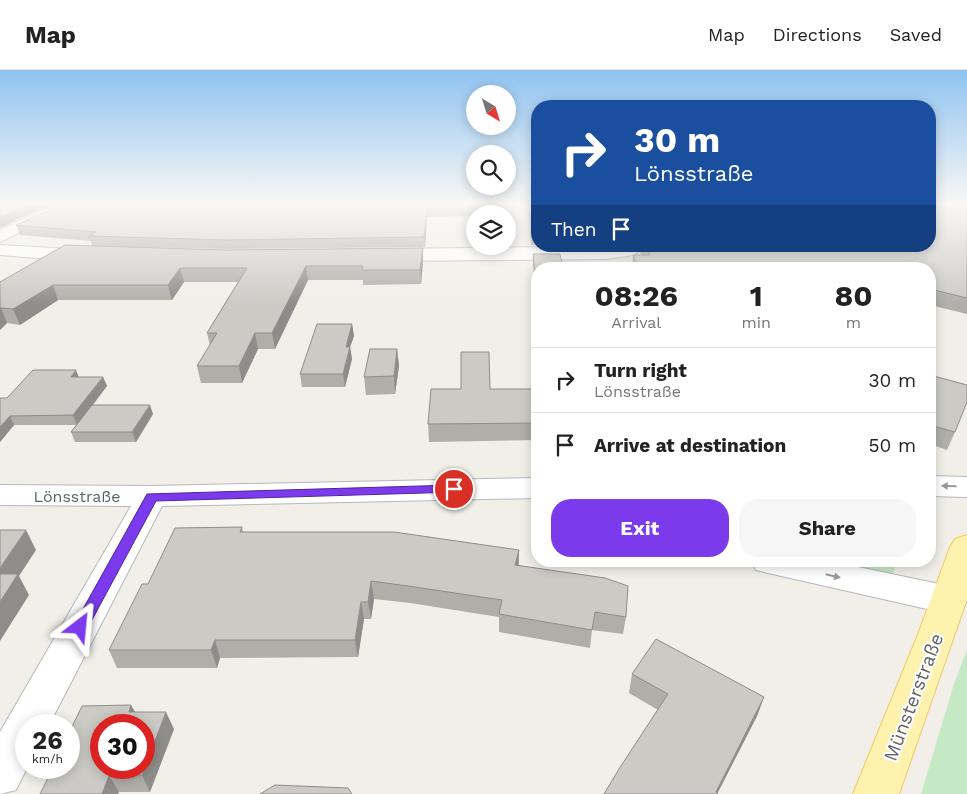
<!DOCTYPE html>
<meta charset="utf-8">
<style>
:root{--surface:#fff;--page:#f6f6f6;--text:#222;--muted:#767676;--line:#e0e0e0;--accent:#7c3aed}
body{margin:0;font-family:"Work Sans",sans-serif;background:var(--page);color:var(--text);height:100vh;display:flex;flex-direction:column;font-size:19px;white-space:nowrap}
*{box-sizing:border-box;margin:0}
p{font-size:16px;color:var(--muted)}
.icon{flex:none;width:28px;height:28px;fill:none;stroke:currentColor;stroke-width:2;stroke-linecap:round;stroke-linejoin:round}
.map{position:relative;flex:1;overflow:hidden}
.details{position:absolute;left:531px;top:192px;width:405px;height:305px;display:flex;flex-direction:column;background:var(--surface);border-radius:20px;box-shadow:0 2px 12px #0003}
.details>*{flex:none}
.top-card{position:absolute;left:531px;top:30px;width:405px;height:152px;border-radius:20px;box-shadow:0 2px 12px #0003;background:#1a4fa0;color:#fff;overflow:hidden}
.needle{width:32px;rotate:142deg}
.fabs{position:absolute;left:466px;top:15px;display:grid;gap:10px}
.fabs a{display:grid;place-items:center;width:50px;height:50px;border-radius:50%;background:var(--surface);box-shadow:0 2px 12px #0003;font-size:25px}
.speed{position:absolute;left:15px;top:644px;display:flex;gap:10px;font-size:25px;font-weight:700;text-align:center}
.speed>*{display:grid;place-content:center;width:65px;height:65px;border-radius:50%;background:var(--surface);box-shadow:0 2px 12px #0003;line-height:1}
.speed small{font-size:12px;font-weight:400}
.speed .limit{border:8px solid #d22;background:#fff;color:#111}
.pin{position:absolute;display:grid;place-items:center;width:42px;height:42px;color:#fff;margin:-21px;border:2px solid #fff;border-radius:50%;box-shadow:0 1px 5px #0007}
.me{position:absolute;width:55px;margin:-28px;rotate:29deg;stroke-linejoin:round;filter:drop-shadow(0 0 4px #0008)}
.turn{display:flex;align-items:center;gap:18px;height:105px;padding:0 20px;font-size:22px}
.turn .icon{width:65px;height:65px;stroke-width:2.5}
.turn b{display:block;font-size:35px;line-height:42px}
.then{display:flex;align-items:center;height:48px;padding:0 20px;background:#0003;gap:10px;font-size:19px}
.eta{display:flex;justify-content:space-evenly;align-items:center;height:85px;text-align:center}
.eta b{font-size:30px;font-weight:700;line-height:35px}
.cta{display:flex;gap:10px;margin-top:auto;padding:10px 20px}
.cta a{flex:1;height:58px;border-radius:20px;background:var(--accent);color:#fff;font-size:20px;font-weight:700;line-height:58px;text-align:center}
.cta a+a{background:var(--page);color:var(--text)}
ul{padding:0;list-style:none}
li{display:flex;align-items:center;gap:15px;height:65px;padding:0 20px;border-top:1px solid var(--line)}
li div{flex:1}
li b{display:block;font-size:19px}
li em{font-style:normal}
header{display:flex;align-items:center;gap:30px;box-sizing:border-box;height:70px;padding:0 25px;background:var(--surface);border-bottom:1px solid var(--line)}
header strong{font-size:24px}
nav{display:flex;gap:28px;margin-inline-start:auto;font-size:18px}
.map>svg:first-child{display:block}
.green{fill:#c5e8c5}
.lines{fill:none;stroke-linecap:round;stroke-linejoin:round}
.minor-casing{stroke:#b5b8bc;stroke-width:2}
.major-casing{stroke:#f2c960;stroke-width:2}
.minor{fill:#fff;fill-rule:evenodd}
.major{fill:#fff2af;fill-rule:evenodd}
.wall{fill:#afaea9}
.shaded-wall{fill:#8f8d8a}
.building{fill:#cccac5;stroke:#8f8d8a;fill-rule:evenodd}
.oneway{fill:#979a9d}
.route{fill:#7c3aed;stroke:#51269a}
.labels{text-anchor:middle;stroke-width:4;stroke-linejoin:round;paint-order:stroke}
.street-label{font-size:16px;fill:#5f6368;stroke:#fff}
.near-street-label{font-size:19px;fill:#5f6368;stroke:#fff}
</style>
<header>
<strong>Map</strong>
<nav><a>Map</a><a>Directions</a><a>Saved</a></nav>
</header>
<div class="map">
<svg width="967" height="724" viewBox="0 0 967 724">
<rect width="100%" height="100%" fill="#f1efe8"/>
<!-- green -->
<g class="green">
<polygon points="816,491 898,491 891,507"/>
<polygon points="967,580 967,724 921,724 954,614"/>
</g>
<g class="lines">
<defs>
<g id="minor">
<polygon points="55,134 75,134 73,137 0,172 0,160"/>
<polygon points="0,175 88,180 95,182 97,186 95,190 88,192 0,185"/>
<polygon points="645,176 634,185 607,189 386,191 379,189 377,185 379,181 386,179"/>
<polygon points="930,406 967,407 967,427 930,426"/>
<polygon points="538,408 538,428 162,436 49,655 26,655 27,698 16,720 0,724 0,662 131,436 0,435 0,415 152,416"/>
<polygon points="751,491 829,491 949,516 962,520 967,530 962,540 949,544 768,503 756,500"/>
</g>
<polygon id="major" points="967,465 967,529 899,724 853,724 917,567 950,477 955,469"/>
</defs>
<!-- minor casing -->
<use href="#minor" class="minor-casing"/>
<!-- major casing -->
<use href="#major" class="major-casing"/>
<!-- minor -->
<use href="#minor" class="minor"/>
<!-- major -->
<use href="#major" class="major"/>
</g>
<!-- wall -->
<g class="wall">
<polygon points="487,134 487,144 475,144 475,146 427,147 425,177 228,179 92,176 91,171 20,165 16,155"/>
<polygon points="528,134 538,134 538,175 531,175"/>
<polygon points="967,134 967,244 930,235 930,199 632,199 633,185 641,185 640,182 641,176 930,176"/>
<polygon points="423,178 423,192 421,214 363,215 363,210 308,210 275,279 258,279 242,313 201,313 197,296 210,275 207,263 238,212 184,212 172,230 58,230 20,255 7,253 0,260 0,212 225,180"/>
<polygon points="533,184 538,199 538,212 534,212 533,191"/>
<polygon points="352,254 354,266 350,277 352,289 345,317 302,317 300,304"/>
<polygon points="397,279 399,296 395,324 366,325 364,307"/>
<polygon points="930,305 955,362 947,380 930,374"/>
<polygon points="79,307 103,307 107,316 93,335 153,344 136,372 75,372 71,362 76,355 14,355 0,372 0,328 7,328"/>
<polygon points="461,319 538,319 538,370 429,372 428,354"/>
<polygon points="242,457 243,462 519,480 519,495 626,547 623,564 592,560 590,578 499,562 499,547 410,533 374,529 371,549 364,549 358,587 220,588 217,598 117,598 109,580 148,514"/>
<polygon points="632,604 764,627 757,646 717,724 658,640 629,623"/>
<polygon points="131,635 135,642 174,659 150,722 119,722 118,724 40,724"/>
</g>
<!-- shaded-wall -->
<g class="shaded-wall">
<polygon points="29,134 51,134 0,158 0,147"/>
<polygon points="427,138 427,147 425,177 424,167"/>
<polygon points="423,178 423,192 421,214 420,200"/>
<polygon points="306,196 308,210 275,279 272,263"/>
<polygon points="180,198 184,212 172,230 168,215"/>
<polygon points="53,215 58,230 20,255 13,239"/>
<polygon points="0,238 1,238 7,253 0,260"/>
<polygon points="352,254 354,266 350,277 352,289 345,317 343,304 346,277"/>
<polygon points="255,263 258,279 242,313 239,296"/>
<polygon points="397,279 399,296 395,324 394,306"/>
<polygon points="76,300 80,310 71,307"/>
<polygon points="103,307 107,316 77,355 73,345"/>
<polygon points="150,335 153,344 136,372 132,362"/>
<polygon points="10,346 14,355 0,372 0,357"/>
<polygon points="26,460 36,480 19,506 29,525 0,571 0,498"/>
<polygon points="519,480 518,498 515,495"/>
<polygon points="371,511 374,529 371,549 368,532"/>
<polygon points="361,532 364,549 358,587 355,570"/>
<polygon points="215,570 220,588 217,598 211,580"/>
<polygon points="764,627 757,646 717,724 715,724"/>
<polygon points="131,635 140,652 129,642"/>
<polygon points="166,642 174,659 150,722 142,705"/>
<polygon points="109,706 119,722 118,724 102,724"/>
</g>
<!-- building -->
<g class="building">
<polygon points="0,134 29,134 0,147"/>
<polygon points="63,134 487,134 487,138 427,138 424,167 226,170 89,166 96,162 16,155"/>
<polygon points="529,134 538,134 538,162 532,162"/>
<polygon points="930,134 967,134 967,228 930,219 930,199 639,199 633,185 650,185 645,176 930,176"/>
<polygon points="65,175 225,180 423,178 420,200 362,200 363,196 306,196 272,263 255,263 239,296 197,296 217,263 207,263 247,198 180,198 168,215 53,215 13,239 1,238 0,238 0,212"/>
<polygon points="533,184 560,184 563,199 538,199 538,204 535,204"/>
<polygon points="317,254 352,254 346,277 350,277 343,304 300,304"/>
<polygon points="370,279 397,279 394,306 364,307"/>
<polygon points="461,282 489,282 490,319 538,319 538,353 428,354 431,319 461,319"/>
<polygon points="33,300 76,300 71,307 103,307 73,345 10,346 0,357 0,328 7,328"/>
<polygon points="930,305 967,315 967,332 955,362 930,355"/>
<polygon points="92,335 150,335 132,362 71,362"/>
<polygon points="242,457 240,462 394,462 519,480 515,495 605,508 628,516 626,547 595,542 592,560 499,544 502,530 408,516 371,511 368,532 361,532 355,570 215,570 211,580 109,580 142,514 148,514 175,458"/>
<polygon points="0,460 26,460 0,498"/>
<polygon points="0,504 18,504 0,532"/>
<polygon points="656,569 764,627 716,722 718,723 717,724 604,724 619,699 668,624 632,604"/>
<path d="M 131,635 L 129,642 L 166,642 L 142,705 L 109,706 L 102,724 L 40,724 L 53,698 L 69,698 L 69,663 L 82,636 ZM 101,655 L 144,655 L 144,698 L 101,698 Z"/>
<polygon points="275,715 348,718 352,724 260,724"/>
</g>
<!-- one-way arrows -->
<defs><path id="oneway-solid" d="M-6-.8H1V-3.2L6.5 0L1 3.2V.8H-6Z" transform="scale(1.25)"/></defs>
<g class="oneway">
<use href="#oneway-solid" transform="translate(949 416) rotate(-179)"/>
<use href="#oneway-solid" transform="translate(833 506) rotate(13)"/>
</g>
<!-- sky -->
<linearGradient id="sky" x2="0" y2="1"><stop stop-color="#8fc3f1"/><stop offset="0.57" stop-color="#f9f8f5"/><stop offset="1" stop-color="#f9f8f5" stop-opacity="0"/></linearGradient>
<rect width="967" height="235" fill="url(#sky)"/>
<!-- route -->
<polygon class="route" points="454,415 460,419 458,422 156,431 86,561 80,563 75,561 73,557 147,424"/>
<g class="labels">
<!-- street labels -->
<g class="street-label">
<text x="77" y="432">Lönsstraße</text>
</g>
<!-- near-street labels -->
<g class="near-street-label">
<text transform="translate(913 627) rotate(-69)" y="7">Münsterstraße</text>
</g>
</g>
</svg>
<div class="fabs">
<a><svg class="needle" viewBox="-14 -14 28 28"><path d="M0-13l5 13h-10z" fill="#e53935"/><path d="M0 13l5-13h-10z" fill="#767676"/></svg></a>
<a><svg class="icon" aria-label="search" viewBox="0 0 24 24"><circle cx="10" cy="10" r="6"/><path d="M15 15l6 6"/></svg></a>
<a><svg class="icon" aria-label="layers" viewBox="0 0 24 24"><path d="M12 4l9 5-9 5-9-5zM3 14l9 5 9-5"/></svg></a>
</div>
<div class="speed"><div>26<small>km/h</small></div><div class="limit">30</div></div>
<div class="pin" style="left:454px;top:419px;background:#d93025"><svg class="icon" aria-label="arrive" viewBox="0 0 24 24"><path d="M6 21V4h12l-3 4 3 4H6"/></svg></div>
<svg class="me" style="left:80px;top:557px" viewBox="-20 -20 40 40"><path d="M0-17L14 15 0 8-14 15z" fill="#7c3aed" stroke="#fff" stroke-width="4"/></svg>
<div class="top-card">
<div class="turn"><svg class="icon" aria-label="right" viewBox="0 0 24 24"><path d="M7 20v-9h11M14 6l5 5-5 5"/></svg><div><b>30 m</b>Lönsstraße</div></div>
<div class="then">Then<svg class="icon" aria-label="arrive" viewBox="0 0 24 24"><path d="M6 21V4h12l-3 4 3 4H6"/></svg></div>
</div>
<section class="details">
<div class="eta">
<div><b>08:26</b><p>Arrival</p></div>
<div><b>1</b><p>min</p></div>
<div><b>80</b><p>m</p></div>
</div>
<ul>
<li><svg class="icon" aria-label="right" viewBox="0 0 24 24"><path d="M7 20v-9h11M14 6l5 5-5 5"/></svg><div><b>Turn right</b><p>Lönsstraße</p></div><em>30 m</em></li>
<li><svg class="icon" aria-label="arrive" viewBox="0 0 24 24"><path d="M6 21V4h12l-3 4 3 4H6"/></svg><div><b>Arrive at destination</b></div><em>50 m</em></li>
</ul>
<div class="cta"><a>Exit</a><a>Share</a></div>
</section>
</div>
